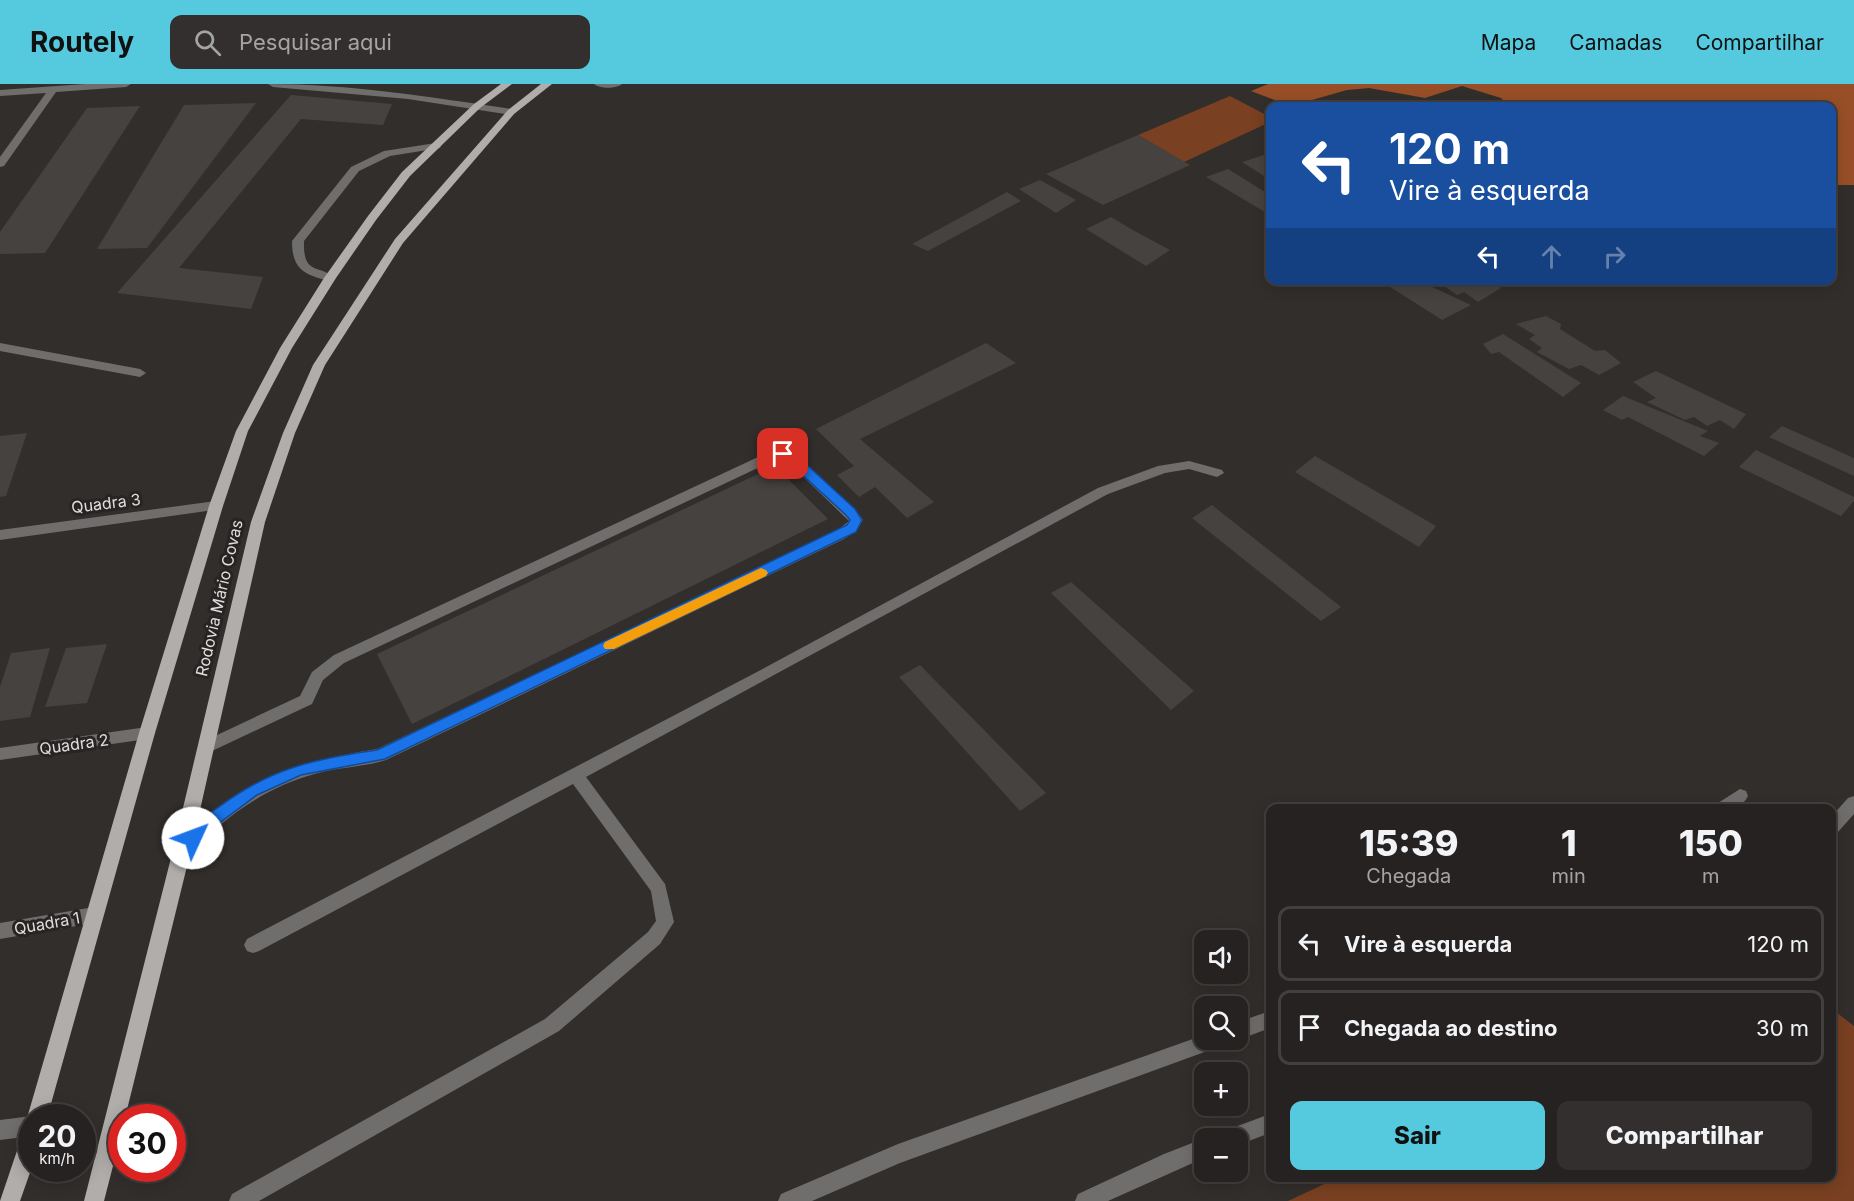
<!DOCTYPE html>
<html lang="pt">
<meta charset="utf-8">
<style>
:root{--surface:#262221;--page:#322f2e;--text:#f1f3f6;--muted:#a4a4a5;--line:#423f3f;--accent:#55cadf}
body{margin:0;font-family:Inter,sans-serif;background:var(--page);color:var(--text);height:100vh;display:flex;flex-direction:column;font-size:22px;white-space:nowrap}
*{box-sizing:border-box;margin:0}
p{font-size:20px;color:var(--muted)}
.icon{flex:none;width:33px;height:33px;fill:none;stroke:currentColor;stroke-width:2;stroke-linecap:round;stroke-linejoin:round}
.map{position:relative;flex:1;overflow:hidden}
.details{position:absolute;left:1266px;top:720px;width:570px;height:378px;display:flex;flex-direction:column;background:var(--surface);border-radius:12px;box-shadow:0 3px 15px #0003,0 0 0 2px var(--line)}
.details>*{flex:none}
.banner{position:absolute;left:1266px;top:18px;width:570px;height:183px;border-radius:12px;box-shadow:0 3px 15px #0003,0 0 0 2px var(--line);background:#1a4fa0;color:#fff;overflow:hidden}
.fabs{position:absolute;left:1194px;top:846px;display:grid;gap:12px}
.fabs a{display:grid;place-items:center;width:54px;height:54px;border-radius:12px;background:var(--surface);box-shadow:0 3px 15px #0003,0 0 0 2px var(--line);font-size:30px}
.speed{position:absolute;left:18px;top:1020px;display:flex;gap:12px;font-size:30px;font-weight:700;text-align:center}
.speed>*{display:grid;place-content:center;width:78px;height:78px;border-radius:50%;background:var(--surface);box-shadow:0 3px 15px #0003,0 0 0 2px var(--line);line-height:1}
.speed small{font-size:15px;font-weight:400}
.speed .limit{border:9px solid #d22;background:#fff;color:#111}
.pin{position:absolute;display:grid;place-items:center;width:51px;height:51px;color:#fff;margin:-26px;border-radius:12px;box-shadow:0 3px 9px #0006}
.me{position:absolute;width:66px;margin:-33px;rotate:47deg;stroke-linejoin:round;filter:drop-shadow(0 0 4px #0008)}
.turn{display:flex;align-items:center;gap:21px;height:126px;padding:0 24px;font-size:27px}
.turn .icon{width:78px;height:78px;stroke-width:2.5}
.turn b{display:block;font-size:42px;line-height:51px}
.lanes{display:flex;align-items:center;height:57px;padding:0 24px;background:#0003;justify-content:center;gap:30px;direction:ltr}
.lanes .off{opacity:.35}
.eta{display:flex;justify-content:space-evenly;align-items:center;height:102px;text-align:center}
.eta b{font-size:36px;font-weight:800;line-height:42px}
.button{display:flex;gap:12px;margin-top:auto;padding:12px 24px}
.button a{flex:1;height:69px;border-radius:12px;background:var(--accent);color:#111;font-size:24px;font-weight:800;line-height:69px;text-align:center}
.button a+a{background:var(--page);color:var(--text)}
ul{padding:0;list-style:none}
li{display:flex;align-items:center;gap:18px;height:75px;margin:0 12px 9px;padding:0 12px;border:3px solid var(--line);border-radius:12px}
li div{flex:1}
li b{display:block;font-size:22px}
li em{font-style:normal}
header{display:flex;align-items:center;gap:36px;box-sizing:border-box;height:84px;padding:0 30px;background:var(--accent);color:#111}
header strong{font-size:28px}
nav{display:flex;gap:33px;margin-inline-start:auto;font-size:21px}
.search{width:420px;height:54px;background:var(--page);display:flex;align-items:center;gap:15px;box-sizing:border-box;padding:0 21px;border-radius:12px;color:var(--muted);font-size:22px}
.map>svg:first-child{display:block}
.green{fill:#794021}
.forest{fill:#984f27}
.building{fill:#464240}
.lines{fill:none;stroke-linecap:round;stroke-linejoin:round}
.minor{fill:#706e6d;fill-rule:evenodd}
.major{fill:#b1adab;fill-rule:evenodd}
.route{fill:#1a73e8;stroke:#114b97;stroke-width:1.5}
.slow{fill:#f59e0b}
.labels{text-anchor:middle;stroke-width:6;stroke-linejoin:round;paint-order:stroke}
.street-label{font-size:16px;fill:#e0dddc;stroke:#282423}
</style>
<header>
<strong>Routely</strong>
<div class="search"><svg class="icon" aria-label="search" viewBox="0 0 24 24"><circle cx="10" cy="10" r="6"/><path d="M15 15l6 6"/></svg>Pesquisar aqui</div>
<nav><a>Mapa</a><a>Camadas</a><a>Compartilhar</a></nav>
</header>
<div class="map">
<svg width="1854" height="1117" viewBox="0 0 1854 1117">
<rect width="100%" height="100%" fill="#322e2c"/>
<!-- green -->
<g class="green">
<polygon points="1230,12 1270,33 1270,38 1184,78 1138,51"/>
<polygon points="1832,925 1854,942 1854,1117 1288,1117 1337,1094 1832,1094"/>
</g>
<!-- forest -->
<polygon class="forest" points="1268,0 1854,0 1854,101 1832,101 1832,22 1509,22 1501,14 1462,2 1425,14 1369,4 1347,6 1291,22 1251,7"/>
<!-- building -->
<g class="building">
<polygon points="291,11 392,20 383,41 301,35 179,184 263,193 251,225 117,209"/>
<polygon points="256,19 147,164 97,165 184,21"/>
<polygon points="140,22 45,169 0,170 0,148 87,24"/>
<polygon points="1138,51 1190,81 1103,121 1046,90"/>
<polygon points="1264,71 1270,75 1270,96 1242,78"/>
<polygon points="1228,85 1270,111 1270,131 1206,93"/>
<polygon points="1040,96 1076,116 1056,129 1019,105"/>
<polygon points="1007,108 1021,117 928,167 912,160"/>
<polygon points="1111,133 1131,145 1170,166 1146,182 1086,145"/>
<polygon points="1375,196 1417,196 1471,221 1442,236 1384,199 1378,200"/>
<polygon points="1436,196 1490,196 1501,204 1478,218 1464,208 1457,211"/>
<polygon points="1546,232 1561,240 1560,245 1595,267 1605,266 1621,279 1599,291 1581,281 1569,285 1537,268 1542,264 1529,255 1535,251 1516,240"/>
<polygon points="1503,250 1581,299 1563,313 1499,268 1491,270 1483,260"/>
<polygon points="986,259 1016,279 860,355 934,418 907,434 875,403 859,413 837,391 854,382 816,345"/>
<polygon points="1656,287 1746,330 1734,345 1720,336 1707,342 1694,333 1685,336 1647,318 1656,314 1633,298"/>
<polygon points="1623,312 1708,347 1700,352 1719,359 1704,372 1628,333 1622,336 1603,326"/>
<polygon points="1782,342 1854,374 1854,392 1769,353"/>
<polygon points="27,349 6,412 0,413 0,352"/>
<polygon points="1756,366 1854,413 1854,417 1841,432 1739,383"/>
<polygon points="1315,372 1436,442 1419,463 1295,388"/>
<polygon points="775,382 828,435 412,640 377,570"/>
<polygon points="1212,421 1341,523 1321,537 1192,434"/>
<polygon points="1071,498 1194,607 1171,626 1051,509"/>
<polygon points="107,560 87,619 45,623 66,564"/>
<polygon points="50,564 30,633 0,637 0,603 11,569"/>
<polygon points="920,581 1046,709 1020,727 899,593"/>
</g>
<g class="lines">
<!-- minor -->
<g class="minor">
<polygon points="85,0 131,0 126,3 56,8 4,82 0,83 0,73 46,9 0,12 0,6"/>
<path d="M 268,0 C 350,0 430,13 511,25 L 516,28 L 511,31 L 408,15 L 273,3 Z"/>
<path d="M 594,0 L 622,0 C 616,5 600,5 594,0 Z"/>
<path d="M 436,59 L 441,62 L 440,64 L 390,72 L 359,87 L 304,157 C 303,191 317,180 336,194 L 330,197 C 305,191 292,186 292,157 L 351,83 L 384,67 Z"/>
<polygon points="0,259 140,285 146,289 140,293 0,267"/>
<path d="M 783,366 L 796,370 L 861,433 L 863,436 L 856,447 L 844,455 L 386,676 C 364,683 340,683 318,689 C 265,703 226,732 188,771 L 182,773 L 176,771 L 173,766 C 180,753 194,742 205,733 C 256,691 313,675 377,665 L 834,449 L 849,437 L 786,376 L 777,375 L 344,579 L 323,596 L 312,620 L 212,667 L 206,669 L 200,667 L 198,663 L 200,659 L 300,612 L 312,588 L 334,571 L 769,368 Z"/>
<polygon points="1189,377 1222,386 1224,389 1217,393 1189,385 1165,389 1108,410 586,693 665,800 674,838 660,860 559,947 259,1117 229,1117 232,1110 545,935 648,848 656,837 651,807 573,700 259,867 253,869 247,867 244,861 247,855 755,589 1098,404 1158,382"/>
<polygon points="216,417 223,422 221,425 0,456 0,446"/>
<polygon points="147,643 153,645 155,649 153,653 147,655 0,676 0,664"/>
<path d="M 1740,705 L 1746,707 L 1748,712 C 1741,726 1729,724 1716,724 L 1718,719 Z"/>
<polygon points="1854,712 1854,730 1838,748 1832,750 1832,732 1848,714"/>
<polygon points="94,823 100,826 103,831 100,836 94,839 0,855 0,839"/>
<polygon points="1270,927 1270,944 1238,956 1237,956 1238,938"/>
<polygon points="1204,951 1204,956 1223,956 1221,962 900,1079 812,1117 778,1117 781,1110 898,1060"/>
<polygon points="1270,1030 1270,1049 1238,1061 1238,1054 1221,1054 1224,1047"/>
<polygon points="32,1032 35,1034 32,1034 32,1052 0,1056 0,1036"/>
<polygon points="1205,1054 1204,1074 1108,1117 1075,1117 1078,1110 1164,1070"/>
</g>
<!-- major -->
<g class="major">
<polygon points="501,0 512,0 480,24 410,92 376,136 336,194 292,264 248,347 223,422 155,649 47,1034 32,1034 30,1041 27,1034 139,649 209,422 236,347 280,264 324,194 368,132 402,88 474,20"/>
<polygon points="541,0 552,0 514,30 403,159 325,281 295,349 265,438 191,766 125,1034 122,1034 122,1047 104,1117 84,1117 173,766 251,438 283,349 313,281 395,155 508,26"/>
<polygon points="32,1043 32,1083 20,1117 0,1117 22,1052 25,1045"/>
</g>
</g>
<!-- route -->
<path class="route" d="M 783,366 L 795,370 L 855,425 L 862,436 L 856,448 L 385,675 L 301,691 L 257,711 L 210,746 L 199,758 L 193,760 L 188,758 L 186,754 C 192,740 207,731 219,723 C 271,684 314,675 377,666 L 847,441 L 850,436 L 846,431 L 786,376 L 779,373 L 779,368 Z"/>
<!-- slow -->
<polygon class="slow" points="761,484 766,486 768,489 766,492 614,565 605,565 603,562 605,558"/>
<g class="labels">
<!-- street labels -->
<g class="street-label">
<text transform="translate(106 419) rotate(-7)" y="6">Quadra 3</text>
<text transform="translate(219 514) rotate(-77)" y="6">Rodovia Mário Covas</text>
<text transform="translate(74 660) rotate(-8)" y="6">Quadra 2</text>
<text transform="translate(47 839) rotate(-10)" y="6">Quadra 1</text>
</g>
</g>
</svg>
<div class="fabs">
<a><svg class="icon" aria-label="sound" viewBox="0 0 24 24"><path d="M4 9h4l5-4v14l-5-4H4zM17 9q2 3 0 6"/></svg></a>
<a><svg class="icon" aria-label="search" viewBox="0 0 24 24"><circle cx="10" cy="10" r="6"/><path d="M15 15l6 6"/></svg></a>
<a>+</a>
<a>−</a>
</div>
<div class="speed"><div>20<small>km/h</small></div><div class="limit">30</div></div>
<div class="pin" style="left:783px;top:370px;background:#d93025"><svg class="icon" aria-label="arrive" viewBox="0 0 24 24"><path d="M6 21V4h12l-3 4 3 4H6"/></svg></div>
<svg class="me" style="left:193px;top:754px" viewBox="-20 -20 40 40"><circle r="19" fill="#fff"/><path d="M0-13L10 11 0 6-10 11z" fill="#1a73e8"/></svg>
<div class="banner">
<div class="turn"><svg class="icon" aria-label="left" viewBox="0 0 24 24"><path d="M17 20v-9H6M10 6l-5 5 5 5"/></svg><div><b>120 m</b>Vire à esquerda</div></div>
<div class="lanes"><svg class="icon" aria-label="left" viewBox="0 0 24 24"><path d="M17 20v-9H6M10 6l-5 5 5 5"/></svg><svg class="icon off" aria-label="ahead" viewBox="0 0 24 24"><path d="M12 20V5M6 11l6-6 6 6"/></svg><svg class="icon off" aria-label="right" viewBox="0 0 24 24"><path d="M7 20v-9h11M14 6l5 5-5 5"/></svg></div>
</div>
<section class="details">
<div class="eta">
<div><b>15:39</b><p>Chegada</p></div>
<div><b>1</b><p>min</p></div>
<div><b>150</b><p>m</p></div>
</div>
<ul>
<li><svg class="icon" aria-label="left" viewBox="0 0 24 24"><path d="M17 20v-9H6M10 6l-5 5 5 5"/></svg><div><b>Vire à esquerda</b></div><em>120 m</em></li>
<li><svg class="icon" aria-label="arrive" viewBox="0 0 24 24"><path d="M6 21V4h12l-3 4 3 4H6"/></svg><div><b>Chegada ao destino</b></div><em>30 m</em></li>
</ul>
<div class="button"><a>Sair</a><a>Compartilhar</a></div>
</section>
</div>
